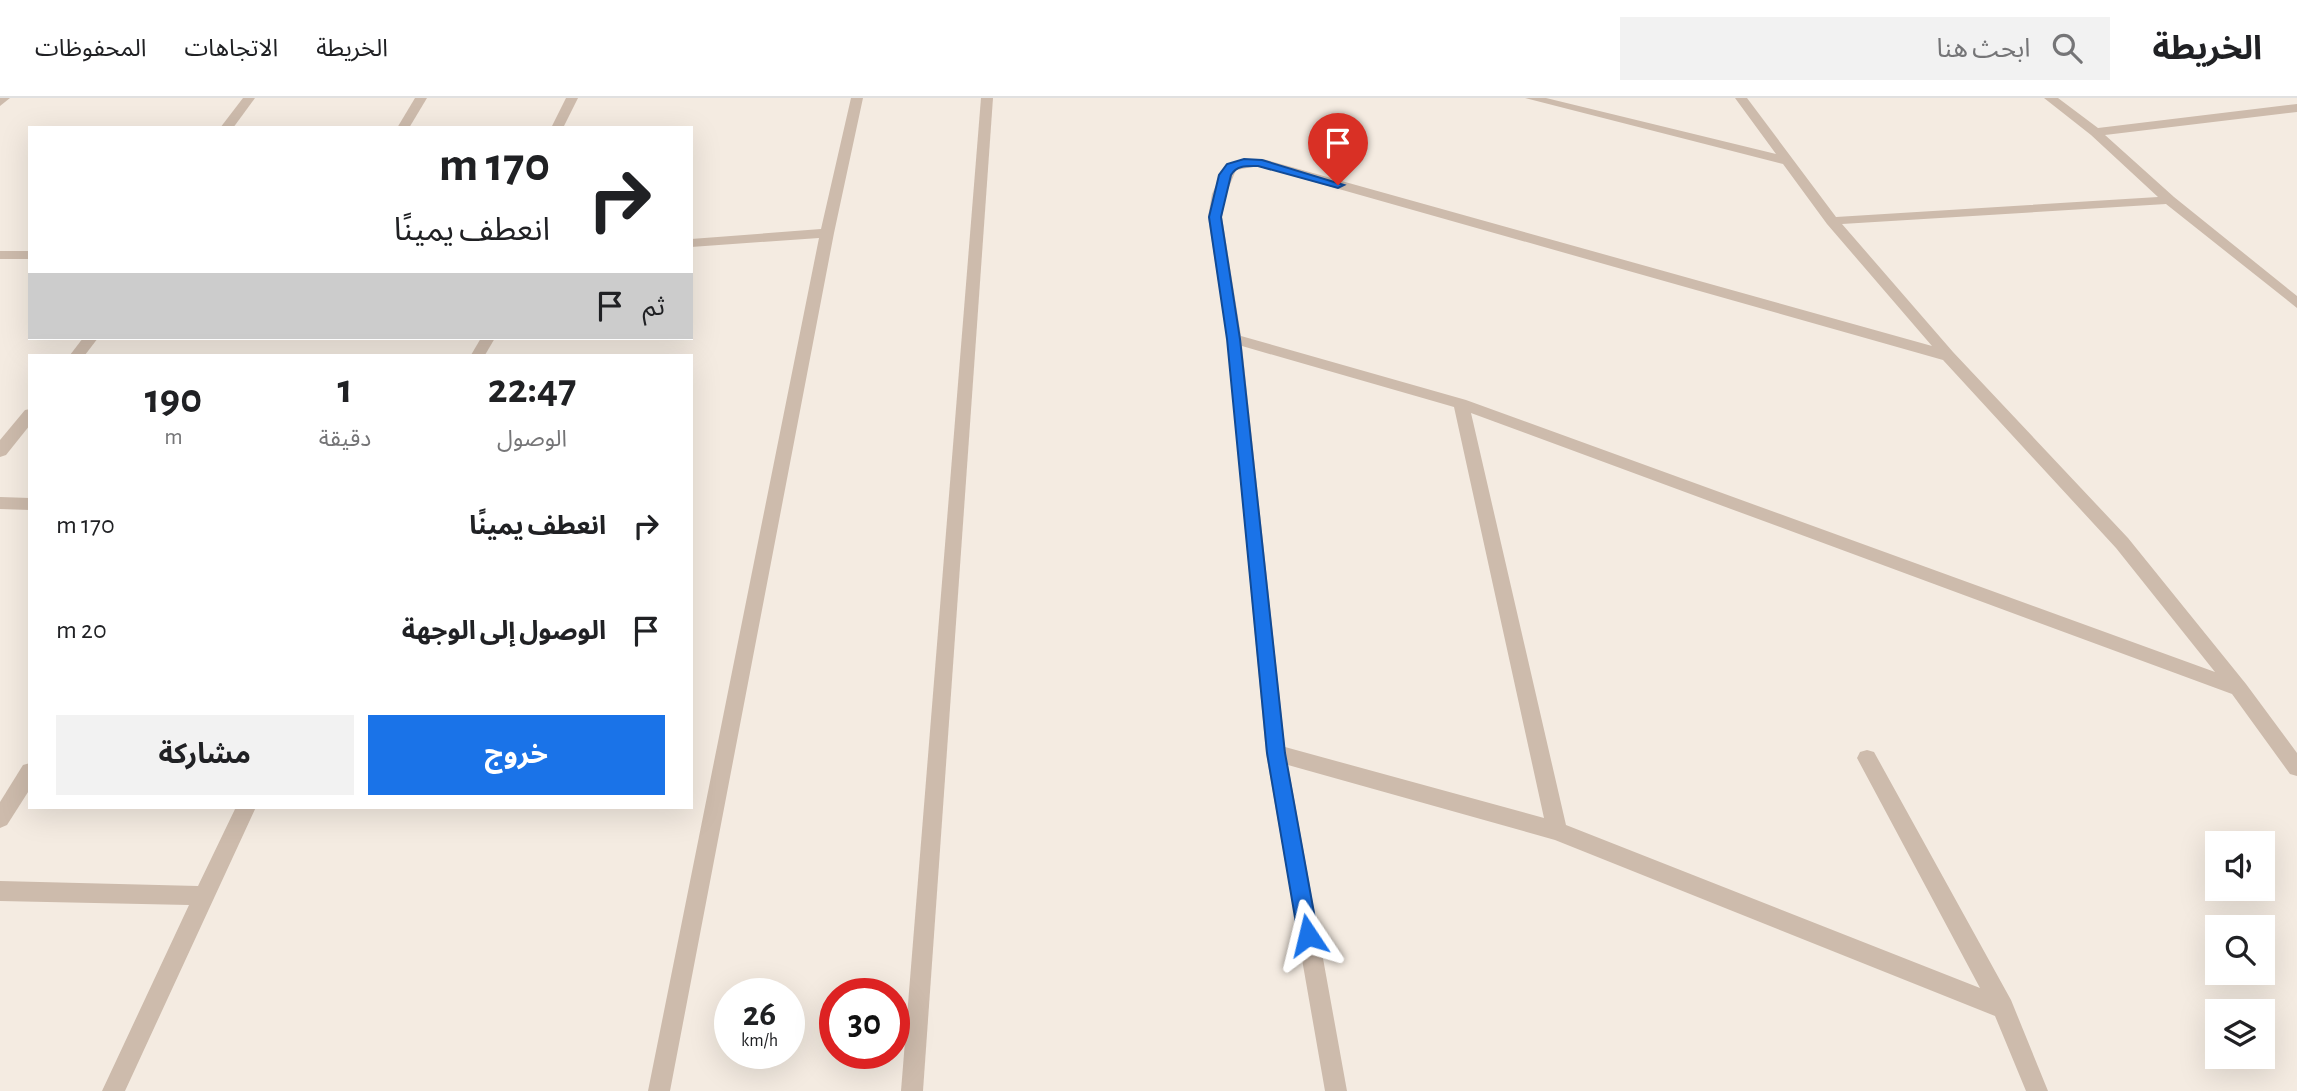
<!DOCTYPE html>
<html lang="ar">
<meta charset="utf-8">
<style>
:root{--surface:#fff;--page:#f2f2f2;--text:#202124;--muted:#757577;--line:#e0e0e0;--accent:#1a73e8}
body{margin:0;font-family:"Alegreya Sans","Noto Sans Arabic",sans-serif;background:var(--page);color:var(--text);direction:rtl;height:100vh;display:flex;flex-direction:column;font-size:26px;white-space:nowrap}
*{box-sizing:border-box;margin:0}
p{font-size:23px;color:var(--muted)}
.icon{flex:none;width:38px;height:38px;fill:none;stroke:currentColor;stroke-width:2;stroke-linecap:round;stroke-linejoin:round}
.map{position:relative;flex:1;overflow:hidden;direction:ltr}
.drawer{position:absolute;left:28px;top:256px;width:665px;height:455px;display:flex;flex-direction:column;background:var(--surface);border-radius:0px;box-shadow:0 7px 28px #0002;direction:rtl}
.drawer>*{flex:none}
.top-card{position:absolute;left:28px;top:28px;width:665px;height:214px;border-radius:0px;box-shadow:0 7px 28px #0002;direction:rtl;background:#fff;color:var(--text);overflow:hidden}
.buttons{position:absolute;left:2205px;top:733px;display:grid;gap:14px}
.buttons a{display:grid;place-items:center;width:70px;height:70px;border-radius:0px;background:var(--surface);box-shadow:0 7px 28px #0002;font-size:35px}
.speed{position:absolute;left:714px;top:880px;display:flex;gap:14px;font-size:35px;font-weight:700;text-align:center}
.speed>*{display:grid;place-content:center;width:91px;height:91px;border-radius:50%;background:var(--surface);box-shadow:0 7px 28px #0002;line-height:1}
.speed small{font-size:18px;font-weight:400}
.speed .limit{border:10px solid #d22;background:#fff;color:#111}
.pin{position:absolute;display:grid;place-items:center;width:60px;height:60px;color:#fff;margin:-72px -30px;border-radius:50% 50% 50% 0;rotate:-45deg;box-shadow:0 0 7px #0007}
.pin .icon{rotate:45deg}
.me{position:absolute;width:77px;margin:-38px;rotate:350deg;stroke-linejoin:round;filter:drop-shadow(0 0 5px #0008)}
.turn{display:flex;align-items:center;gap:24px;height:147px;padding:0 28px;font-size:32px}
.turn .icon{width:91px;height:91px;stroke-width:2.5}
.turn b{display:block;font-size:49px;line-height:60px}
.then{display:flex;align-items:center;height:66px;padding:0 28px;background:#0003;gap:14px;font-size:26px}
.eta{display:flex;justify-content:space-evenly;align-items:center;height:119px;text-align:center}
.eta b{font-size:42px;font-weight:700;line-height:49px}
.action{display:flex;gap:14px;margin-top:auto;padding:14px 28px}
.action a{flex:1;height:80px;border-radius:0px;background:var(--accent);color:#fff;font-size:28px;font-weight:700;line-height:80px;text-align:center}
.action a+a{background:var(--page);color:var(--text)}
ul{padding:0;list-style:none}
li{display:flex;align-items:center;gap:21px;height:105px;padding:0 28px}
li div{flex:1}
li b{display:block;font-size:26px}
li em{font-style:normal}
header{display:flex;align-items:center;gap:42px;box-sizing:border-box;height:98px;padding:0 35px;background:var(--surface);border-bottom:2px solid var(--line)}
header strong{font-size:33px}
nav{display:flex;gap:38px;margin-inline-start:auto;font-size:24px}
.search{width:490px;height:63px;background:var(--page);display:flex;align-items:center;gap:18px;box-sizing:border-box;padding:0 24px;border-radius:0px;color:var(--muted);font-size:26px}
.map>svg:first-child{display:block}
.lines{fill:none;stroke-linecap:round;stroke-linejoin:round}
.minor{fill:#cdbbac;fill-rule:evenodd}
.route{fill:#1a73e8;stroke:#114b97;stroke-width:2}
</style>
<header>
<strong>الخريطة</strong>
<div class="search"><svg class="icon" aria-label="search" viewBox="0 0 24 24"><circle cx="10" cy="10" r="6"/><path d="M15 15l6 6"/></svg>ابحث هنا</div>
<nav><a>الخريطة</a><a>الاتجاهات</a><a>المحفوظات</a></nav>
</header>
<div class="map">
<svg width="2297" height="993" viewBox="0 0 2297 993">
<rect width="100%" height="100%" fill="#f4ebe1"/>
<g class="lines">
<!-- minor -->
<g class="minor">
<polygon points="0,0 10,0 0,8"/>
<polygon points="243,0 255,0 233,30 220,30"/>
<polygon points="415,0 427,0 409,30 397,30"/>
<polygon points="566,0 578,0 563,30 551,30"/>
<polygon points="851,0 863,0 834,135 670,993 648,993 819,140 691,149 691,141 821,131"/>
<polygon points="981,0 993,0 923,993 901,993"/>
<path d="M 1525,0 L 1546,0 L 1776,56 L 1735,0 L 1747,0 L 1836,119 L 2158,99 L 2091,37 L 2044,0 L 2058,0 L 2098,30 L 2297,6 L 2297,14 L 2105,37 L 2174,99 L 2297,198 L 2297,210 L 2166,106 L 1842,126 L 1953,254 L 2128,440 L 2246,586 L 2297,655 L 2297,678 L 2290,676 L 2232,596 L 1471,315 L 1566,727 L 1980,890 L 1857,660 L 1860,654 L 1867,652 L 1874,654 L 2011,902 L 2048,993 L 2026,993 L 1995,918 L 1555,742 L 1288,667 L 1347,993 L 1325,993 L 1266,655 L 1227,241 L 1208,119 L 1212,96 L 1226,66 L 1263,61 L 1932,248 L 1827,126 L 1783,66 ZM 1258,68 L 1943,262 L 2116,450 L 2215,574 L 1466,302 L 1241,238 L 1222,119 L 1226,96 L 1236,72 ZM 1242,248 L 1454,309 L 1544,720 L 1285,649 Z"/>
<rect x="0" y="153" width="30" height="8"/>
<polygon points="83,240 98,240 85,257 70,257"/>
<polygon points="481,240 495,240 485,257 471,257"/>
<polygon points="30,311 30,327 6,357 0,359 0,342 25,312"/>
<polygon points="0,399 30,400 30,412 0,411"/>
<polygon points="30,665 30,691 7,727 0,730 0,704 23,667"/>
<polygon points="236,709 256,709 125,993 102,993 189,807 0,803 0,783 198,788"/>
</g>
</g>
<!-- route -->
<path class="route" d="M 1244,61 L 1262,62 L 1344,87 L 1338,90 L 1258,68 C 1247,68 1237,67 1231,77 L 1221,119 L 1240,241 L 1285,655 L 1318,837 L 1315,844 L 1308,846 L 1301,844 L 1298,837 L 1267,655 L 1227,241 L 1209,119 L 1219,77 L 1227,66 Z"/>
</svg>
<div class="buttons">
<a><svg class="icon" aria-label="sound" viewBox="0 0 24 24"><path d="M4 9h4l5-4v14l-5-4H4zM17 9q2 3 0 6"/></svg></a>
<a><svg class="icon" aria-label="search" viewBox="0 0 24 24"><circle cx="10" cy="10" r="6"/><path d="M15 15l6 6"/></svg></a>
<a><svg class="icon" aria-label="layers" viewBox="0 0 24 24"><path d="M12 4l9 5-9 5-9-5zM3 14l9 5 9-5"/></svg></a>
</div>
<div class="speed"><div>26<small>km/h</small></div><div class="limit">30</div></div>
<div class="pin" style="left:1338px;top:87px;background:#d93025"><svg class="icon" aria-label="arrive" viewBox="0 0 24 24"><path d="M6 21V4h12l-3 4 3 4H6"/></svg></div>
<svg class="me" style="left:1308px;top:837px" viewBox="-20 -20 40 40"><path d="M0-17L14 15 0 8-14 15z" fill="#1a73e8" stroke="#fff" stroke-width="4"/></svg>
<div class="top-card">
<div class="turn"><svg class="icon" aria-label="right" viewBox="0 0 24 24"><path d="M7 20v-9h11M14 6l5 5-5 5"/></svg><div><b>170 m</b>انعطف يمينًا</div></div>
<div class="then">ثم<svg class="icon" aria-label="arrive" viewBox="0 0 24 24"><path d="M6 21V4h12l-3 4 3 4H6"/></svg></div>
</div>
<section class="drawer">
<div class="eta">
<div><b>22:47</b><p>الوصول</p></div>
<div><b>1</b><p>دقيقة</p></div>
<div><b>190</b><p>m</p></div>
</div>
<ul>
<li><svg class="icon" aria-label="right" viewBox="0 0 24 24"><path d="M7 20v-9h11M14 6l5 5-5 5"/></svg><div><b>انعطف يمينًا</b></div><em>170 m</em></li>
<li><svg class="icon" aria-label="arrive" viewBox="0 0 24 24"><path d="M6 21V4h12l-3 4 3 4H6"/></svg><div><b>الوصول إلى الوجهة</b></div><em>20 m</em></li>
</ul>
<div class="action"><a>خروج</a><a>مشاركة</a></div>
</section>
</div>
